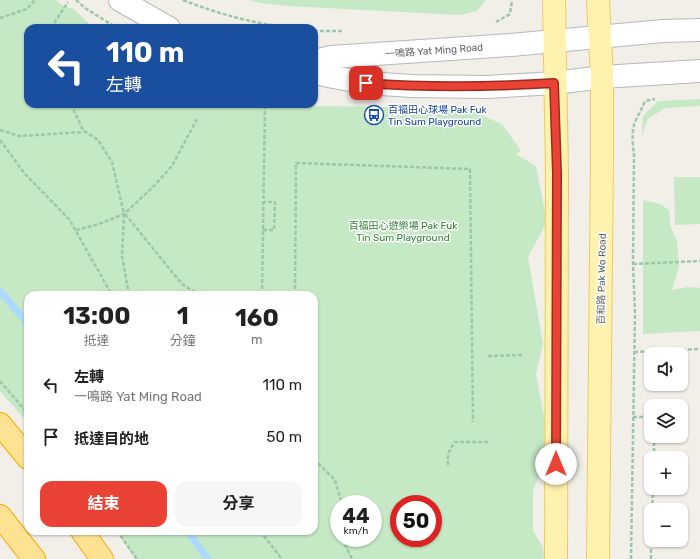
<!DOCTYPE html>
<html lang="zh-TW">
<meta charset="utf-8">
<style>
:root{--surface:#fff;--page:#f6f6f6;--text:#222;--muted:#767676;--accent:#ea4335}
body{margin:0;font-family:Rubik,"Noto Sans TC",sans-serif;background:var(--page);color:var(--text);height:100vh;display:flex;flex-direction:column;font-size:15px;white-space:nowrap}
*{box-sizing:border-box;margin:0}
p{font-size:13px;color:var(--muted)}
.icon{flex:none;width:22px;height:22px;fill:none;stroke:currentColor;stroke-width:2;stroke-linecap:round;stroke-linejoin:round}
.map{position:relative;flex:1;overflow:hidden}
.side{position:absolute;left:24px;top:291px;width:294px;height:244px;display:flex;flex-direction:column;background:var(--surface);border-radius:12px;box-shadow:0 1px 3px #0004}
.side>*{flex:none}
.hud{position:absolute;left:24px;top:24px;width:294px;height:84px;border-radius:12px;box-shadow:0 1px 3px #0004;background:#1a4fa0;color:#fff;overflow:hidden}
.buttons{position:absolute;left:644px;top:347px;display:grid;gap:8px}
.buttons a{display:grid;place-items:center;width:44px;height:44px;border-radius:8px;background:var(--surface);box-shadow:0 1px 3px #0004;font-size:20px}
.speed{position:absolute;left:330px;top:495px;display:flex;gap:8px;font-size:20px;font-weight:700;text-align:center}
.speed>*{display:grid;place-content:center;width:52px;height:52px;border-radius:50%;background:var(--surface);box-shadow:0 1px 3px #0004;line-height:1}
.speed small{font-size:10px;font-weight:400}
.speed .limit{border:6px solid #d22;background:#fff;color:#111}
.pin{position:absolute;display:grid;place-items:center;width:34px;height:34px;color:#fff;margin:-17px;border-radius:8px;box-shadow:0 2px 6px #0006}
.me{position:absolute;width:44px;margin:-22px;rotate:0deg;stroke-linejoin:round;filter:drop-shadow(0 0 3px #0008)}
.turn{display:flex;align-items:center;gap:14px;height:84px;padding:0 16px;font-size:18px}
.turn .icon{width:52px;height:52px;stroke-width:2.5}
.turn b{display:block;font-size:28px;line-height:34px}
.eta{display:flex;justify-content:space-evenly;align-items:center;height:68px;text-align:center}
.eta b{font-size:24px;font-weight:700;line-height:28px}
.cta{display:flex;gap:8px;margin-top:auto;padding:8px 16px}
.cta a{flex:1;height:46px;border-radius:12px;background:var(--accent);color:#fff;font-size:16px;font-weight:700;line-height:46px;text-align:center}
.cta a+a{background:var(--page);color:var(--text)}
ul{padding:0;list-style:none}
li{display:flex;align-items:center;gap:12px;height:52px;padding:0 16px}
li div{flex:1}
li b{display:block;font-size:15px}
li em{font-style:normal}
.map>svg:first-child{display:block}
.green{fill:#c5e8c5;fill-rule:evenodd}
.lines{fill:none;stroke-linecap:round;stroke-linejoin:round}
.stream{stroke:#aadaff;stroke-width:7}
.minor-casing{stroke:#b5b8bc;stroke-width:24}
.major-casing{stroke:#f2c960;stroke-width:24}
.highway-casing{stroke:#f9ab00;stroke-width:24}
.path{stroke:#9cc7a9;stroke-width:2.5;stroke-dasharray:4 2;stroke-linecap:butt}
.minor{stroke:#fff;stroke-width:22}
.major{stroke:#fff2af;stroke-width:22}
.highway{stroke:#fde293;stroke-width:22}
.route-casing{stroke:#982c22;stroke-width:10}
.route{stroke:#ea4335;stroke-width:7}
.labels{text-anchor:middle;stroke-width:3;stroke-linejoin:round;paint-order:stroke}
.street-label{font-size:10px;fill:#5f6368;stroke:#fff}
.transit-label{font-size:10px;fill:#164399;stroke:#fff;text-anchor:start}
.park-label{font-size:10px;fill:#348238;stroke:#fff}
</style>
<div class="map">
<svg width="700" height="559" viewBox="0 0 700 559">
<rect width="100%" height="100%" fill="#f1efe8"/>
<!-- green -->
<g class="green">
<path d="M 0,0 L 56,0 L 63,6 L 74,9 L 93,28 L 28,28 L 28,104 L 309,104 L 317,106 L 464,108 L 502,124 L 521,151 L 516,154 L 536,166 L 547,222 L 528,257 L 543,344 L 536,374 L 545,422 L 544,466 L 533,490 L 533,531 L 543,547 L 544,559 L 135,559 L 117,531 L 314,531 L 314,295 L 28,295 L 28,423 L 0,391 ZM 339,504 L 373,504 L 373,538 L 339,538 ZM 399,504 L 433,504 L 433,538 L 399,538 Z"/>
<polygon points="249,0 486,0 477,11 460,15 288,6 260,3"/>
<polygon points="700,99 700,106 665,108 648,119 642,135 643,116 658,101"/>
<polygon points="674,177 700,177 700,224 675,225"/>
<polygon points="643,200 660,204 669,210 670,225 677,242 679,267 672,290 688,287 700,288 700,331 643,334"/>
</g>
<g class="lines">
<!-- stream -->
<g class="stream">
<polyline points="0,291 28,324"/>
<polyline points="187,531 208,559"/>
</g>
<defs>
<g id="minor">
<polyline points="120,0 169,28"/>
<polyline points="314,61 331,57 511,45 663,31 700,30"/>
<polyline points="314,72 328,76 366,83 412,86 486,87 555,83 602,77 700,71"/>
</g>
<g id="major">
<polyline points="554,0 557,173 556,559"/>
<polyline points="598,0 602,77 602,157 598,559"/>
</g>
<g id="highway">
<polyline points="0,424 28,458"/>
<polyline points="0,516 34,559"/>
<polyline points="82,531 102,559"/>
</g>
</defs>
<!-- minor casing -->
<use href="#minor" class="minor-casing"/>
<!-- major casing -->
<use href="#major" class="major-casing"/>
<!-- highway casing -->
<use href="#highway" class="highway-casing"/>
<!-- path -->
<g class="path">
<polyline points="76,0 85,8 117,28"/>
<path d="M 183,0 C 218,14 253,23 290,28"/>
<polyline points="0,18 27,9 35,0"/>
<polyline points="496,22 510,14 512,0"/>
<polyline points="51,28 68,2"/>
<polyline points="314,31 342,31"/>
<polyline points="71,104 83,130 98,140 112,162 124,214 122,256 129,295"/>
<polyline points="0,130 19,136 84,132"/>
<polyline points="0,140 25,174 69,219 112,295"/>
<polyline points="125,214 182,284 199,295"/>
<polyline points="76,230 99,224 124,214 152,188 172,166 197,119"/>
<polyline points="263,230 274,230 275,202 264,202"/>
<polyline points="633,264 700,261"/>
<polyline points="262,295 265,104"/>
<polyline points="295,295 296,163 470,169 473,422"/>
<polyline points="634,352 700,349"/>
<polyline points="488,356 522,355"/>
<polyline points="0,381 28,414"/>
<polyline points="633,417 651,417"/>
<polyline points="654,458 654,436"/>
<polyline points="314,459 335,480 342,504"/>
<path d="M 448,465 C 447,455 449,450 455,442 L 490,442"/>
<polyline points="652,510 653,488"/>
<polyline points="117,531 137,559"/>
<polyline points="260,531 282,559"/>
<polyline points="345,538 346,547 352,559"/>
<path d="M 631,559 L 635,313 L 633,264 L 634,155 C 633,145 631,133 635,122 C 638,115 642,109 645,101 L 655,99"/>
<polyline points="651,559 651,540"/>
</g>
<!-- minor -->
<use href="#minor" class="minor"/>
<!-- major -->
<use href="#major" class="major"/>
<!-- highway -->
<use href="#highway" class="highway"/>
</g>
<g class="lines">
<defs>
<path id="route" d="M 366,83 C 429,88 491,87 554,83 L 557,173 L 556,464"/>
</defs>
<!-- route casing -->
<use href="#route" class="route-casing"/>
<!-- route -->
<use href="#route" class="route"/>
</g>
<!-- icons -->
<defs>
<symbol id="bus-ring" viewBox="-11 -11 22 22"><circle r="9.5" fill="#fff" stroke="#1a4fb4" stroke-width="1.5"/><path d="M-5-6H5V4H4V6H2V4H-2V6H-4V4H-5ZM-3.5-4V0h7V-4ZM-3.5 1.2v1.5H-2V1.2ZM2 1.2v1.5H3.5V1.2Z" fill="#1a4fb4"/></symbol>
</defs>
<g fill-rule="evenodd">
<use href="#bus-ring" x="363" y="104" width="22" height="22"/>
</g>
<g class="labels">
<!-- street labels -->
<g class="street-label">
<text transform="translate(434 50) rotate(-4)" y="4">一鳴路 Yat Ming Road</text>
<text transform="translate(601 279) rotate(-89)" y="4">百和路 Pak Wo Road</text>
</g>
<!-- transit labels -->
<g class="transit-label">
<text x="388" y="113">百福田心球場 Pak Fuk<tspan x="388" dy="12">Tin Sum Playground</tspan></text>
</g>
<!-- park labels -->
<g class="park-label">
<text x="403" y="229">百福田心遊樂場 Pak Fuk<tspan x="403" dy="12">Tin Sum Playground</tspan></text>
</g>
</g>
</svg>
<div class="buttons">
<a><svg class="icon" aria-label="sound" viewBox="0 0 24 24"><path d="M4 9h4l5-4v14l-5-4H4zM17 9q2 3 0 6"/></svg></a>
<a><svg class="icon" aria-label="layers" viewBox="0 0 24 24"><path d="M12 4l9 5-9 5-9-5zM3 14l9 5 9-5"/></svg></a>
<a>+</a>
<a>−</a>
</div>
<div class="speed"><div>44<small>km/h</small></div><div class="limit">50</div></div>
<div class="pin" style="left:366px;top:83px;background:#d93025"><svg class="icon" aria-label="arrive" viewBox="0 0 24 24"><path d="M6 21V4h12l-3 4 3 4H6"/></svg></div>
<svg class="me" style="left:556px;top:464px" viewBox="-20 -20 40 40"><circle r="19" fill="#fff"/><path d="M0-13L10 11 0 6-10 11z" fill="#ea4335"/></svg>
<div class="hud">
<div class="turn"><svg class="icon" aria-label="left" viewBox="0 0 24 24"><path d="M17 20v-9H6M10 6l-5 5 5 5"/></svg><div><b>110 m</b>左轉</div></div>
</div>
<section class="side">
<div class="eta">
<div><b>13:00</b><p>抵達</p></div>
<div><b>1</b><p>分鐘</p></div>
<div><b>160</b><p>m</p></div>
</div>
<ul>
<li><svg class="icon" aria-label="left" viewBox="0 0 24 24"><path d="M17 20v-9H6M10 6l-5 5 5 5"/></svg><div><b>左轉</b><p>一鳴路 Yat Ming Road</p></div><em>110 m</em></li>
<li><svg class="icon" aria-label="arrive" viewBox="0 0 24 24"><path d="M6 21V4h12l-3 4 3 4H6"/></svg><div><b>抵達目的地</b></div><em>50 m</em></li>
</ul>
<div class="cta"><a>結束</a><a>分享</a></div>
</section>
</div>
